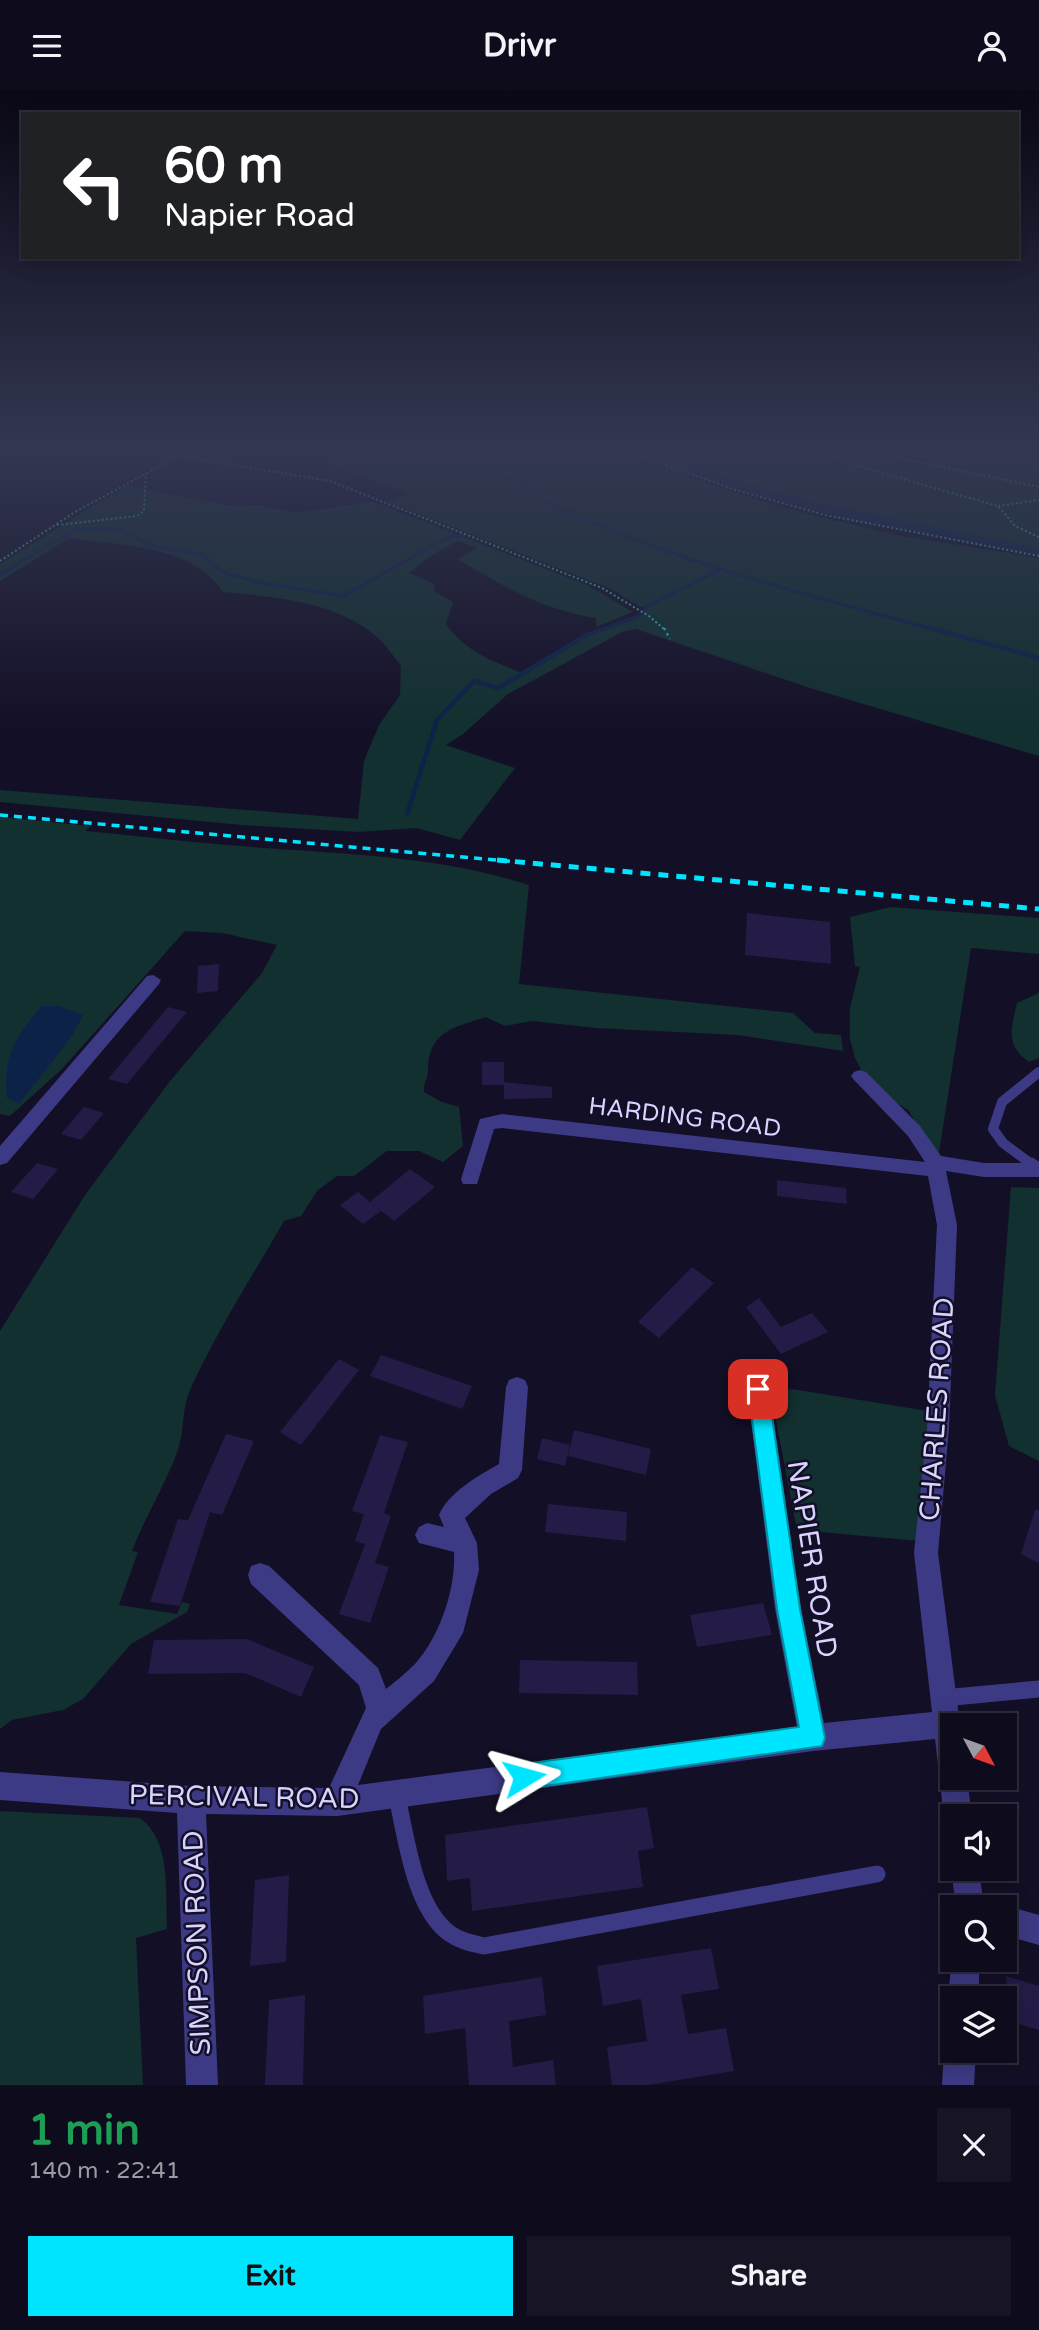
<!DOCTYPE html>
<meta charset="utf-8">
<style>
:root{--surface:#0e0b1c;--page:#171425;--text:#f1f3f6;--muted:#9b9ba3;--line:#2e2b3b;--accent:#00e5ff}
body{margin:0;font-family:"Varela Round",sans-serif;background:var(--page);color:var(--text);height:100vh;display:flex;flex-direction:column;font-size:26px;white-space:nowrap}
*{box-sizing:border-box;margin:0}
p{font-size:23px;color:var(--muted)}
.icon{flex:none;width:38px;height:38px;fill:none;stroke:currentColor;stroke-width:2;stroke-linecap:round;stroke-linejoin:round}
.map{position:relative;height:1994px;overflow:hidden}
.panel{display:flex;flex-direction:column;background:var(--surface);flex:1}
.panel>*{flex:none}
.guide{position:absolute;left:21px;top:21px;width:998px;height:147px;border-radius:0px;box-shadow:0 4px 18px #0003,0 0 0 2px var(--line);background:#202124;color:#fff;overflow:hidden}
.needle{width:46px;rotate:131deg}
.buttons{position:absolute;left:940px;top:1622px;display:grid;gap:14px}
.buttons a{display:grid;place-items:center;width:77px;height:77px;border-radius:0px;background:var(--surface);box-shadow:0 4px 18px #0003,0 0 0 2px var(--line);font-size:35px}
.pin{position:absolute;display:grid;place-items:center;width:60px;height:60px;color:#fff;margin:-30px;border-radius:14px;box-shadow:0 4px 10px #0006}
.me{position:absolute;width:77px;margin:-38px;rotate:82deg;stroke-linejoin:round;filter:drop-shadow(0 0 5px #0008)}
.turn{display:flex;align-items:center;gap:24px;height:147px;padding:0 28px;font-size:32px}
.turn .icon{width:91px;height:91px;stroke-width:2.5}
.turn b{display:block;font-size:49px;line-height:60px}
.round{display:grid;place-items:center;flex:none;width:74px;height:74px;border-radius:0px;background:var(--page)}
.overview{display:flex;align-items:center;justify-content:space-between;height:119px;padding:0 28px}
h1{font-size:42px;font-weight:700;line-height:52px;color:#1e9e55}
.action{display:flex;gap:14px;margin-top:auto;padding:14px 28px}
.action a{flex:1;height:80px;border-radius:0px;background:var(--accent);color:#111;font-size:28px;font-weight:700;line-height:80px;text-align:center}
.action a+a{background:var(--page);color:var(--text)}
header{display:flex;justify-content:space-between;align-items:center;height:91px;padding:0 28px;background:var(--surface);font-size:32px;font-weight:700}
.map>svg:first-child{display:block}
.green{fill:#12302f}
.water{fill:#0c2248}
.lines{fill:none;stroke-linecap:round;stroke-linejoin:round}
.stream-far1{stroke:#0c2248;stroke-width:3.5}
.stream{stroke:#0c2248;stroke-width:4.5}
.building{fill:#241b47}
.path-far1{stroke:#2fb8b0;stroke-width:2;stroke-dasharray:2 2.5;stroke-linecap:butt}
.path{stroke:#2fb8b0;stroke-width:2.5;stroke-dasharray:2.5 3.5;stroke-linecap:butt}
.lane-far2{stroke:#3d3a85;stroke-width:10}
.lane-far1{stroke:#3d3a85;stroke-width:13}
.lane{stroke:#3d3a85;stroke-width:17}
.street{fill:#3d3a85;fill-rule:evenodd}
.rail-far1{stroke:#00e5ff;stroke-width:3.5;stroke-dasharray:8 6;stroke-linecap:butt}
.rail{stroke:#00e5ff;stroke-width:5;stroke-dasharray:10 8;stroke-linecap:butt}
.route{fill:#00e5ff;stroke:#0095a6;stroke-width:2}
.labels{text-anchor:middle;stroke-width:5;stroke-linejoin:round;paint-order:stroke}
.street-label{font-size:24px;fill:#d9d4ff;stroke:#130f26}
.near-street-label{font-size:28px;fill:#d9d4ff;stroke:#130f26}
</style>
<header><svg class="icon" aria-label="menu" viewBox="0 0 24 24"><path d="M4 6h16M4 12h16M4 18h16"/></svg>Drivr<svg class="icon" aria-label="person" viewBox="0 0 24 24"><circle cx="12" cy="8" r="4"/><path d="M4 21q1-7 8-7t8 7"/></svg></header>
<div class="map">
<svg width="1039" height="1994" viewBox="0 0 1039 1994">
<rect width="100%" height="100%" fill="#130f26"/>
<!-- green -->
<g class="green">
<path d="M 303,361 L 616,361 L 776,415 L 828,428 L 896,444 L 1039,467 L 1039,665 L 813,598 L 636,538 L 622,541 L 508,603 L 463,643 L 446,654 L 515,677 L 460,749 L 417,737 L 358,741 L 242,734 L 0,711 L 0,699 L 358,728 L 364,670 L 379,634 L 400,604 L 401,575 C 394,566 386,554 377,546 C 335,510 275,506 223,501 C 195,454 117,454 69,447 L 0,490 L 0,473 L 126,395 L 237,416 L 259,414 L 294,422 L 373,411 L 585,493 L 633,521 L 596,536 L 596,527 C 545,519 501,495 458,468 L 477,457 L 458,450 L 429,466 L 409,482 L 435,493 L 434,500 L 453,511 L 446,533 C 466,561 492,570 523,582 L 587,544 L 639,525 L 648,515 L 640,516 L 611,498 L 388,411 L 408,403 Z"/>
<polygon points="658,361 1039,361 1039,458 816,412 749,394"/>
<path d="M 0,726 L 90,735 L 86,740 C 146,746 206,753 266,757 C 356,764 443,766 529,794 L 519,893 L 793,922 L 815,942 L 841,944 L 843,960 L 738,944 L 596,937 L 532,930 L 505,935 L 486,926 C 453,937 428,940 428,980 C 428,988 423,992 424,1001 L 442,1011 L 459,1016 L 463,1055 L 443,1071 L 419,1060 L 387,1060 L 354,1085 L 337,1085 L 317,1100 L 301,1125 L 284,1130 C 252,1186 216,1241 190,1299 C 181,1319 185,1341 177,1362 C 164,1396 145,1426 132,1460 L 138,1461 L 119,1514 L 177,1523 L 182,1511 L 190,1513 L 187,1521 L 131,1553 L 83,1608 L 63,1619 L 12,1629 L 0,1638 L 0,1240 L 85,1104 L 170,990 L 262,882 L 277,854 L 222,842 L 185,840 L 62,978 L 10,1025 L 0,1023 Z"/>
<polygon points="890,816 1039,827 1039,863 971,857 938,1068 908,1019 875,998 866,988 855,967 850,948 850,917 860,876 855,875 850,826"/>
<path d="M 1039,902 L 1039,967 L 1029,971 C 1005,955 1011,937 1017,912 Z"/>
<polygon points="1011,1096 1039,1097 1039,1370 1009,1355 995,1304"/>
<polygon points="792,1298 928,1320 920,1450 797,1439 774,1319 783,1310 782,1300"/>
<path d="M 0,1720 L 140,1727 C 172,1750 165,1802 167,1838 L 136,1847 L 143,1994 L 0,1994 Z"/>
</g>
<!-- water -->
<g class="water">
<polygon points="631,361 658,361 749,394 816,412 1039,458 1039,464 842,427 711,390"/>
<path d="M 42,915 L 58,915 L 83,924 L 72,945 L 19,1013 L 7,1007 C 2,967 16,944 42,915 Z"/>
</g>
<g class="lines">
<!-- stream-far1 -->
<g class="stream-far1">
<path d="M 445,361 L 528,395 L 540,407 C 666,470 802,502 936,539"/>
<polyline points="0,484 76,438 119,438 153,455 201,463 223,481 256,491 343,505 447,447 465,444"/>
<polyline points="601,539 639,525 649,514 719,479"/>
</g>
<!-- stream -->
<g class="stream">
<polyline points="930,537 1039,567"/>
<polyline points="407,723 437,629 474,590 498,597 587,544 606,537"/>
</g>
</g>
<!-- building -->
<g class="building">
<polygon points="747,822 830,831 831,873 745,864"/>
<polygon points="219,873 218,900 197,902 198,875"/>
<polygon points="168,916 187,921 127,993 108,988"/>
<polygon points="482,971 504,971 504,991 552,996 552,1007 504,1008 504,994 482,994"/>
<polygon points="84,1016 104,1022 81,1049 61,1043"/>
<polygon points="37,1072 58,1078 33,1108 11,1101"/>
<polygon points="410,1078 435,1096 394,1130 370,1111"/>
<polygon points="777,1089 846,1097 847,1113 777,1105"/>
<polygon points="358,1101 381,1120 363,1133 340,1114"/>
<polygon points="692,1176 714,1192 659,1247 638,1231"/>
<polygon points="759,1207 781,1236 812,1222 828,1241 781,1263 746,1216"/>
<polygon points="381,1264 472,1295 462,1318 370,1285"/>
<polygon points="339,1268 359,1279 301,1354 280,1341"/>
<polygon points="574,1339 651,1358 646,1384 568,1365"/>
<polygon points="226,1343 254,1350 222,1424 210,1421 180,1515 150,1511 178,1428 188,1429"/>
<polygon points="380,1344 408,1351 384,1422 391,1425 375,1472 389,1476 370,1532 339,1523 365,1453 355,1450 364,1423 352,1420"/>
<polygon points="542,1347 570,1354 565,1375 537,1368"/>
<polygon points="548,1413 627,1421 626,1450 545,1441"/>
<polygon points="1035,1419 1039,1419 1039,1472 1021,1463"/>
<polygon points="763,1512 772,1544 697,1556 690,1524"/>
<polygon points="247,1548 314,1576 301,1606 245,1582 148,1583 154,1549"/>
<polygon points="520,1569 637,1571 638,1604 519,1602"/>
<polygon points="647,1716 654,1757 638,1760 643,1796 472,1820 470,1787 447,1790 445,1744"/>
<polygon points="289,1784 286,1871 250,1875 255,1789"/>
<polygon points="711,1857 719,1898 681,1904 688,1943 726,1937 734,1980 648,1994 612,1994 607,1956 647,1950 641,1908 603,1915 597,1875"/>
<polygon points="1006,1885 1039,1895 1039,1939 1009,1930"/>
<polygon points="542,1886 546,1924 509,1930 513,1976 553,1969 556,1994 469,1994 465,1937 425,1943 423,1905"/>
<polygon points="305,1904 303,1994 265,1994 269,1909"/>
</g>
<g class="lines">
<!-- path-far1 -->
<g class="path-far1">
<polyline points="628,361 736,399 825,424 1039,465"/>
<polyline points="823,361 854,374 998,415 1015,435 1039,446"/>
<polyline points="869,361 1039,396"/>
<polyline points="179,365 330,390 602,497 649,525 665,539"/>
<polyline points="998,415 1039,409"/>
<polyline points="57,434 137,425 144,420 146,382"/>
<polyline points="0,470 75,421 186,361"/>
</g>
<!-- path -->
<polyline class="path" points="664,537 670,548"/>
<!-- lane-far2 -->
<polyline class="lane-far2" points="1034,1075 1003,1052 993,1038 1002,1011 1039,981"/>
<!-- lane-far1 -->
<polyline class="lane-far1" points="1031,1073 1038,1078"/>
<!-- lane -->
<g class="lane">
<polyline points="943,1607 1039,1598"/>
<path d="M 397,1706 C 406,1745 414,1816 449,1842 C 460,1850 471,1852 484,1855 L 877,1783"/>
</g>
<!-- street -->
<g class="street">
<polygon points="153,884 161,889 159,893 7,1072 0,1074 0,1055 147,885"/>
<path d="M 860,979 L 866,981 L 920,1035 L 941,1065 L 984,1072 L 1039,1072 L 1039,1086 L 984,1086 L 946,1080 L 957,1134 L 949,1337 L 938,1462 L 960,1634 L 952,1634 L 952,1687 L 967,1687 L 972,1726 L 952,1726 L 952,1738 L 948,1736 L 944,1726 L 935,1648 L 813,1660 L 337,1725 L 206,1723 L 218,1994 L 186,1994 L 177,1722 L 0,1709 L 0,1681 L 191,1695 L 329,1697 L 366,1617 L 359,1594 L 251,1493 L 248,1484 L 251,1475 L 260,1472 L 269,1475 L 378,1577 L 386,1598 C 396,1590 406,1582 415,1573 C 440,1545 456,1498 454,1461 L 419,1452 L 415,1444 L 419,1436 L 427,1432 L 444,1436 L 439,1424 C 449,1401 478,1385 499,1373 L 506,1296 L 509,1289 L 517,1286 L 525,1289 L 528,1296 L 522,1379 L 518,1387 L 491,1403 L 465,1427 L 477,1452 L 479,1479 L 463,1542 L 434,1590 L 381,1638 L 358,1694 L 797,1636 L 775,1518 L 747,1298 L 750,1291 L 758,1288 L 766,1291 L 769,1298 L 801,1518 L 824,1632 L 932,1621 L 914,1462 L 927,1337 L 937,1134 L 928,1085 L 502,1037 L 494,1038 L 477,1093 L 463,1093 L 461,1088 L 480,1028 L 502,1023 L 925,1071 L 908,1045 L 854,989 L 851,985 L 854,981 Z"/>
<polygon points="952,1775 952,1778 979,1778 984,1816 956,1816 951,1778"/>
<polygon points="1004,1814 1039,1824 1039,1854 1004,1844 1004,1816 998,1816"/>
<polygon points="952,1864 952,1869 980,1869 978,1908 952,1908 952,1919 948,1908"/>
<polygon points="952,1948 952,1960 976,1960 974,1994 942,1994 944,1960"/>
</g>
<!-- rail-far1 -->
<polyline class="rail-far1" points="0,724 517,771"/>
<!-- rail -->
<polyline class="rail" points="497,769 1039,818"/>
</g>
<!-- sky -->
<linearGradient id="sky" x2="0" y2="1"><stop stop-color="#0a0815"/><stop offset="0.56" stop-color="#333752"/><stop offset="1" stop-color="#333752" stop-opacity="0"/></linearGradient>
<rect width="1039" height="640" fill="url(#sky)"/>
<!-- route -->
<polygon class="route" points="758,1290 765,1292 768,1298 800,1518 825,1647 822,1655 524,1698 516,1694 512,1686 516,1677 524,1673 799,1636 777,1518 748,1298 751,1292"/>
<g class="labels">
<!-- street labels -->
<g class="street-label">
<text transform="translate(685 1026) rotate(7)" y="8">HARDING ROAD</text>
</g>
<!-- near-street labels -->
<g class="near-street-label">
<text transform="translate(936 1318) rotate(-86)" y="10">CHARLES ROAD</text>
<text transform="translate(813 1468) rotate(81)" y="10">NAPIER ROAD</text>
<text transform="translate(244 1705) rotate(1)" y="10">PERCIVAL ROAD</text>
<text transform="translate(196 1852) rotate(-92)" y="10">SIMPSON ROAD</text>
</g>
</g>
</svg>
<div class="buttons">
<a><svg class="needle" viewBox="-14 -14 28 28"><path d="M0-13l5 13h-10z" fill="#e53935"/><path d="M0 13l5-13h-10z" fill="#9b9ba3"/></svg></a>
<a><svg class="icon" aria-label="sound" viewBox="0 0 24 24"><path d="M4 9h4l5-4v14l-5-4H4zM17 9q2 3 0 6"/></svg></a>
<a><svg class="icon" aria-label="search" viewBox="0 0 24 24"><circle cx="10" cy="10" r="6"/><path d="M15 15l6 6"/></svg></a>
<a><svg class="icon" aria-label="layers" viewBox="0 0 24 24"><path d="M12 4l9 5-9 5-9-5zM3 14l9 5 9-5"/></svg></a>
</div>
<div class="pin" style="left:758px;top:1298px;background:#d93025"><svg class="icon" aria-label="arrive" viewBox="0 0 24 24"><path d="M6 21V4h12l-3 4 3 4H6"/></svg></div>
<svg class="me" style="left:524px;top:1686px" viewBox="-20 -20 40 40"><path d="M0-17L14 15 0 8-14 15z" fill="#00e5ff" stroke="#fff" stroke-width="4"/></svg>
<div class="guide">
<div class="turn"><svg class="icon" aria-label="left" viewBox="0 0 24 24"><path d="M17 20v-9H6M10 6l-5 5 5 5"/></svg><div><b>60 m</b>Napier Road</div></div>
</div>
</div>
<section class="panel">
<div class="overview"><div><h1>1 min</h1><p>140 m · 22:41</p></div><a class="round"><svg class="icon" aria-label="close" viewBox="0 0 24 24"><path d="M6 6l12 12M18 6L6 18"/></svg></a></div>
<div class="action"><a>Exit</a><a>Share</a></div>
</section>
